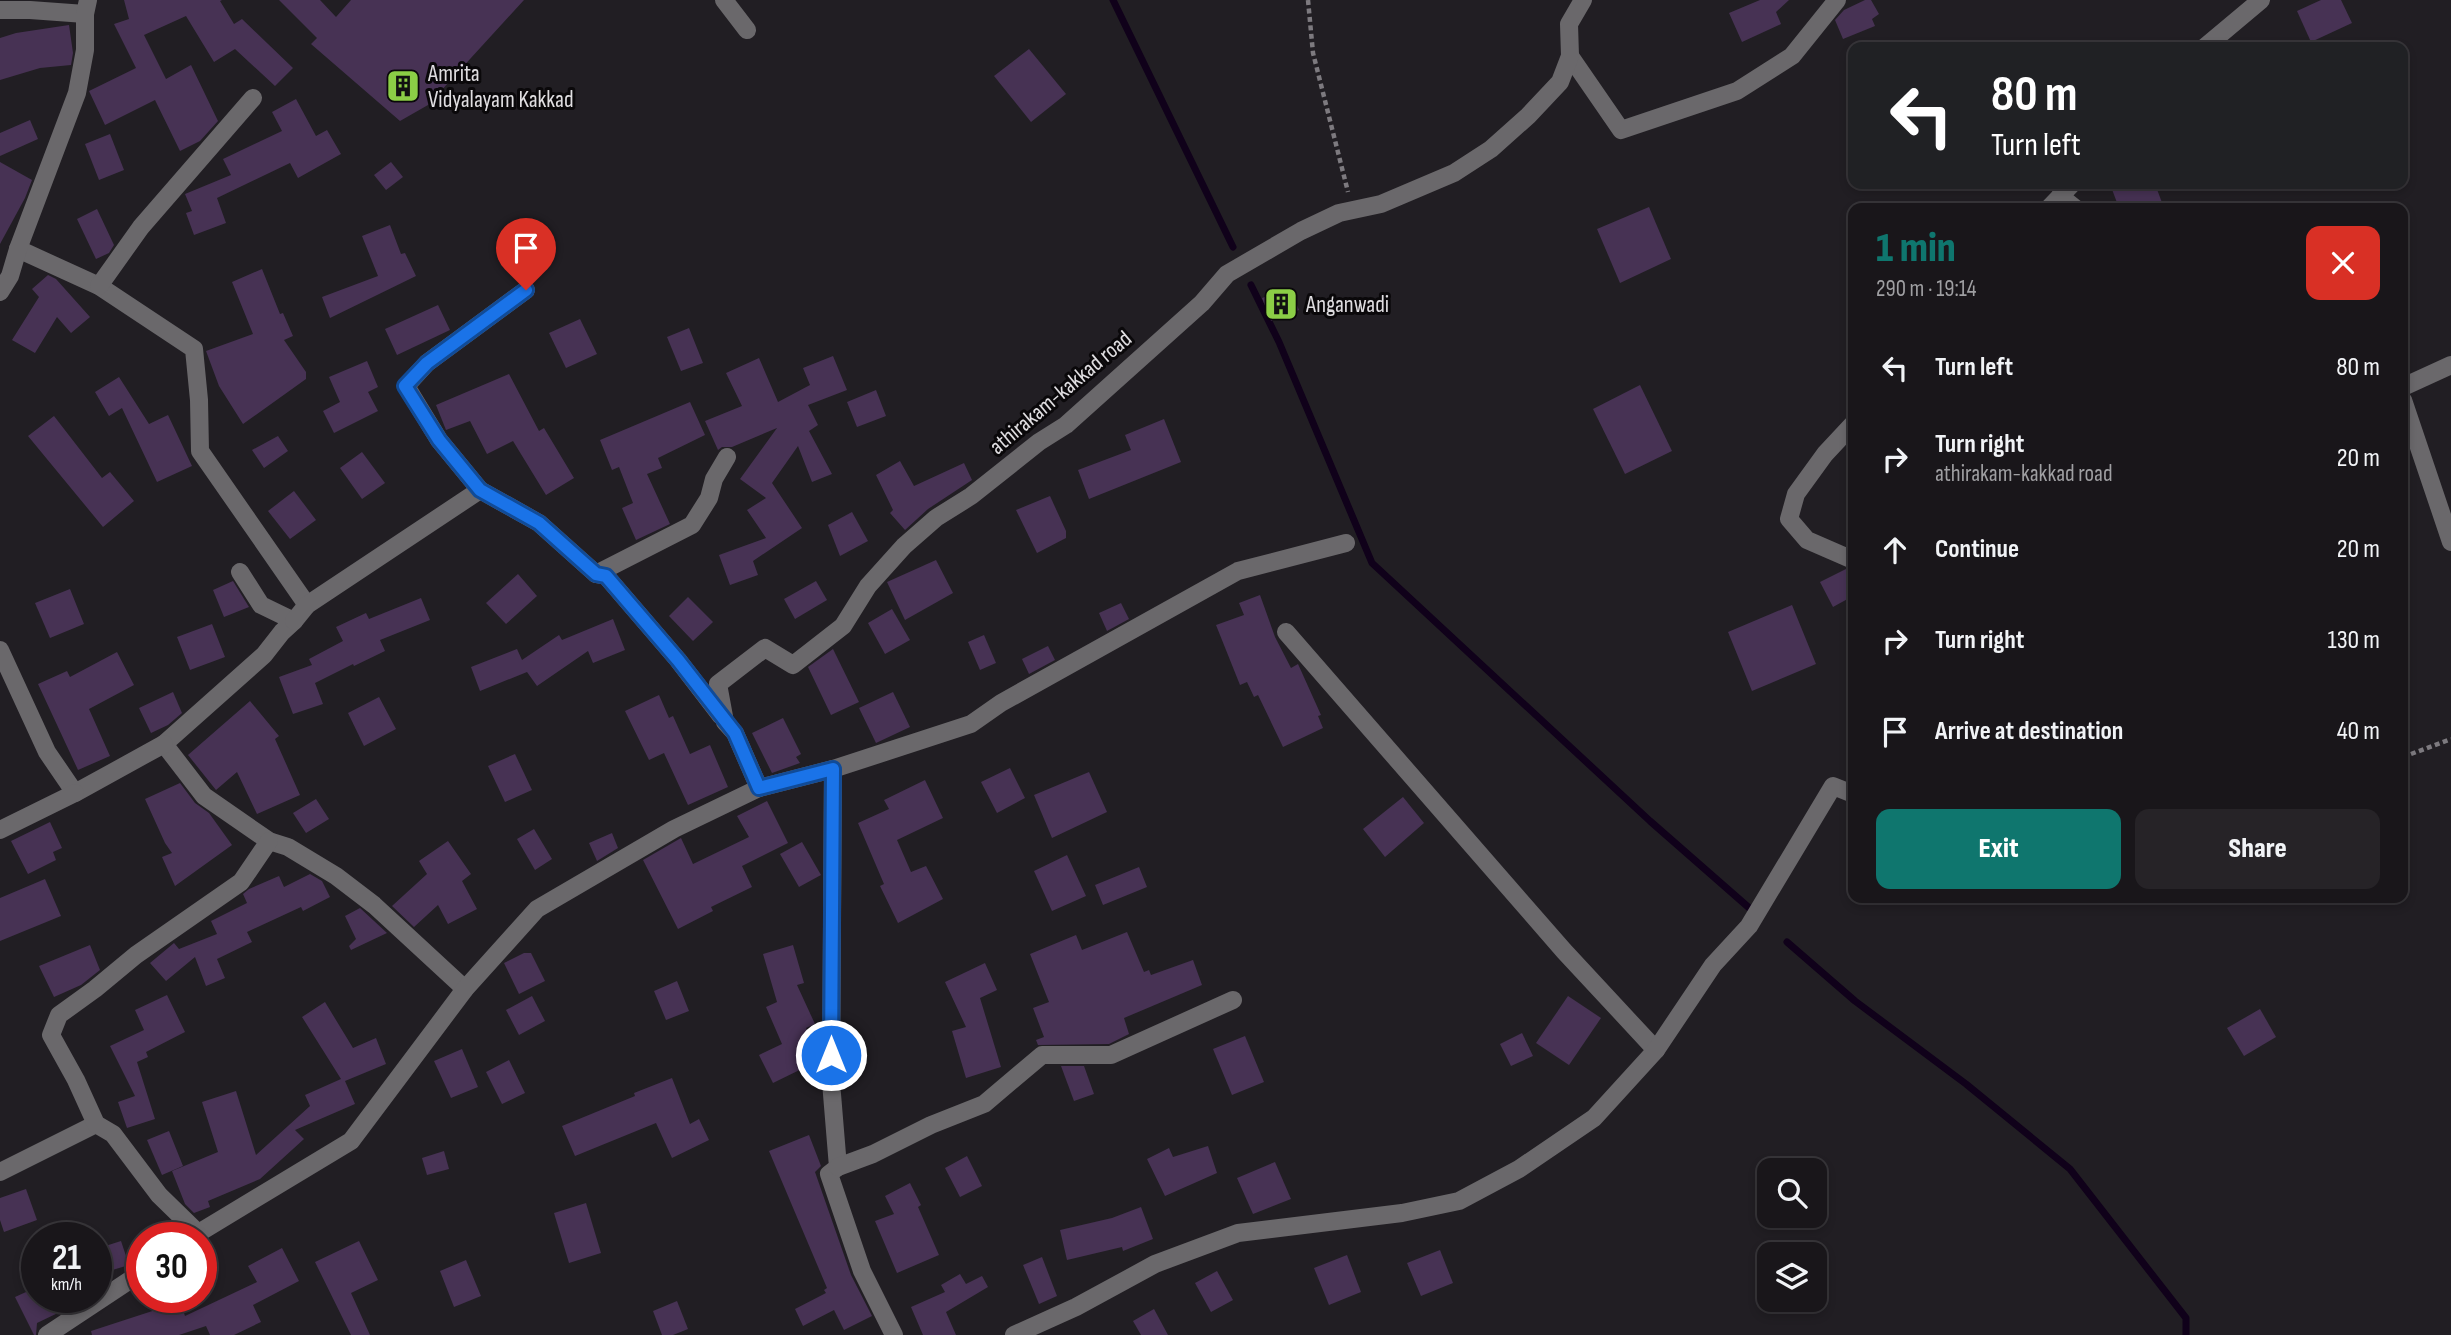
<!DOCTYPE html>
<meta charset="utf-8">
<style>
:root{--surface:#19161a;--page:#262327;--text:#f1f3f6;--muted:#9f9fa2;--line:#373539;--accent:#0f766e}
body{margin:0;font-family:"Sofia Sans Condensed",sans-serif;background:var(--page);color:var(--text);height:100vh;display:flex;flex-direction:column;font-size:26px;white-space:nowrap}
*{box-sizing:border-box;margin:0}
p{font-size:23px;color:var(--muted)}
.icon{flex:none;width:38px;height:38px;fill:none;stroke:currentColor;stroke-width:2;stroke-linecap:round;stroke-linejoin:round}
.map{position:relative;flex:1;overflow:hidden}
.drawer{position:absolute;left:1848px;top:203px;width:560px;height:700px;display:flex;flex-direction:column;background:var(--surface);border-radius:14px;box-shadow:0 4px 10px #0003,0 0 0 2px var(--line)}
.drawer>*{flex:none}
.guide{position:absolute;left:1848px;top:42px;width:560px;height:147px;border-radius:14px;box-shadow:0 4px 10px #0003,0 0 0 2px var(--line);background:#202124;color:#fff;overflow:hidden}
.fabs{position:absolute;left:1757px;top:1158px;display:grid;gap:14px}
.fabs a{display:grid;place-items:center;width:70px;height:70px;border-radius:14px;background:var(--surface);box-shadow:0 4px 10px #0003,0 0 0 2px var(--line);font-size:35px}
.speed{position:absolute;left:21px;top:1222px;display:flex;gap:14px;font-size:35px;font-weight:700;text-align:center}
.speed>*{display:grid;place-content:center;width:91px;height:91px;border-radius:50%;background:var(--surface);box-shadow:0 4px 10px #0003,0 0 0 2px var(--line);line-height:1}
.speed small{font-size:18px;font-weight:400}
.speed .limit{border:10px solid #d22;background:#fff;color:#111}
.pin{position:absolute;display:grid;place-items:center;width:60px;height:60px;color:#fff;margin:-72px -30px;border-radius:50% 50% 50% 0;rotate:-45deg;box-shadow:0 0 7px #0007}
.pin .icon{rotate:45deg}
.me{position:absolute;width:77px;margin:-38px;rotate:0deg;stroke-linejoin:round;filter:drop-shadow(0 0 5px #0008)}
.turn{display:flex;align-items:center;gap:24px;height:147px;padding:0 28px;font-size:32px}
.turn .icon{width:91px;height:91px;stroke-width:2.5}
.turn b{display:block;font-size:49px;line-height:60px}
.round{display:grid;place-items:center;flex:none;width:74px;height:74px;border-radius:14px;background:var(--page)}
.summary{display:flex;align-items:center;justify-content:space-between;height:119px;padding:0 28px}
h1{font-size:42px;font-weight:800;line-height:52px;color:var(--accent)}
.primary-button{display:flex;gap:14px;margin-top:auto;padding:14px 28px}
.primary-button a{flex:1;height:80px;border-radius:14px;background:var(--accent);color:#fff;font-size:28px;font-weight:800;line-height:80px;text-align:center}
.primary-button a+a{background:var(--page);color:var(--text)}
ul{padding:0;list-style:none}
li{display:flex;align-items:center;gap:21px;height:91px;padding:0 28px}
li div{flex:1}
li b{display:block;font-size:26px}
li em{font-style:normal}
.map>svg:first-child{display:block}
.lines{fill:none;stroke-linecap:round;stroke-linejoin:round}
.stream{stroke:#10011a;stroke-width:7}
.building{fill:#473254}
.path{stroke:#7d7a7f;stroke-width:4.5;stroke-dasharray:5 3.5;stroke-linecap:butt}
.minor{stroke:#6a686b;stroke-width:18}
.route-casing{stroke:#114b97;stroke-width:18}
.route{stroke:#1a73e8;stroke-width:12}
.labels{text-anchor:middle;stroke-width:6;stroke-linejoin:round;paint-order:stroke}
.poi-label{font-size:23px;fill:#e0dee1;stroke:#0a080a;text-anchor:start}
.street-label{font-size:23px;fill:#e0dee1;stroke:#0a080a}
</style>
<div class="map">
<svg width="2451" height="1335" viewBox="0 0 2451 1335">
<rect width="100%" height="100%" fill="#211e23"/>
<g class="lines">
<!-- stream -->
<g class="stream">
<polyline points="1113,0 1233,247"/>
<polyline points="1251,285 1279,342 1372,563 1650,821 1755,913"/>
<polyline points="1787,942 1855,1001 1966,1084 2070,1169 2186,1318 2186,1335"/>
</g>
</g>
<!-- building -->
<g class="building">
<polygon points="124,0 222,0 220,1 234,24 242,19 293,68 275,86 235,49 214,62 186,16 144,35 166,79 191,65 218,121 200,141 180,151 155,100 105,125 89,91 136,68 114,24 129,19"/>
<polygon points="279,0 320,0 336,17 351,0 524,0 428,105 400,121 311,44 317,38"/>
<polygon points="1760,0 1789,0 1776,12 1781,24 1742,42 1729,13"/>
<polygon points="1865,0 1871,0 1879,14 1872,19 1875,26 1843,39 1835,20 1844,10"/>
<polygon points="2321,0 2341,0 2352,23 2311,42 2297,11"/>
<polygon points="69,25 73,53 71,65 40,68 0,80 0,38 16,33"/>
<polygon points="1029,49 1066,94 1031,122 994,76"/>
<polygon points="296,99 316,136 327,130 341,154 298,178 290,163 217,198 226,223 194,235 186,213 192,211 185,194 231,175 223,159 282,131 272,112"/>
<polygon points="30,120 38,139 0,156 0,133"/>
<polygon points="110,134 124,170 99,180 85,144"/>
<polygon points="0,162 32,180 25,198 0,244"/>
<polygon points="391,162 403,177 386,190 374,175"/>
<polygon points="2110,184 2155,184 2164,208 2119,208"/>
<polygon points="1649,207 1671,259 1620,283 1597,229"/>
<polygon points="97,209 114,245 109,253 96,259 77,219"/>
<polygon points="390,225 401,254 405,253 416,276 330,318 322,297 378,276 362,236"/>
<polygon points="262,269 280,314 283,313 293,336 284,340 306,372 306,379 243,424 219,386 206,351 253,334 232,282"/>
<polygon points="48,275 56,279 90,317 71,333 57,317 35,353 12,340 39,297 32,289"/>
<polygon points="1290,288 1299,310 1271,321 1262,298"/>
<polygon points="438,305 450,330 397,355 385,329"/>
<polygon points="580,319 597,354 566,368 549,333"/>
<polygon points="689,328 703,363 681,371 667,337"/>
<polygon points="833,356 847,390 808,405 818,425 809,431 832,474 812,482 798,446 772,483 802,528 753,561 758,575 730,585 719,555 766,538 747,510 766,498 740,479 777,428 732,447 722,447 718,450 705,421 742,406 726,373 759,358 778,402 810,385 803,368"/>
<polygon points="367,361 378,387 368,392 378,411 334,433 323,411 340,402 329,377"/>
<polygon points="509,374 539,431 544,428 574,478 546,495 513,441 487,454 470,421 446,430 436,405"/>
<polygon points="119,377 149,424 168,415 192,466 157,482 122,408 109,416 95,392"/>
<polygon points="1640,385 1672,451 1625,474 1593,409"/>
<polygon points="876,390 886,416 857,427 847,402"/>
<polygon points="690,402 705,435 658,458 662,468 647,474 670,524 636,540 622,508 633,503 619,467 612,470 600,440"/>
<polygon points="54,416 102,478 110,472 134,501 103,527 28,436"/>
<polygon points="1164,419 1181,462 1089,499 1078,470 1131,450 1125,435"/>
<polygon points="278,436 288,451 264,468 252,450"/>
<polygon points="362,452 385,483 362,499 340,468"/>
<polygon points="900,461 914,486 964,463 972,480 928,509 905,530 890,513 893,510 876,475"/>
<polygon points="294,491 316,520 290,539 268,511"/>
<polygon points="1050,496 1066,531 1066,538 1037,553 1016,510"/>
<polygon points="852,512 868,541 840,556 828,525"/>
<polygon points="936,560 953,593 905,620 887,582"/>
<polygon points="1846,569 1853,580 1853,596 1833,607 1820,582"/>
<polygon points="518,574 537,596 506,624 486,603"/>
<polygon points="233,581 249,607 224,617 213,590"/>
<polygon points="816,581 827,600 795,619 784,599"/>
<polygon points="70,589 84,624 50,638 35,603"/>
<polygon points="1260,595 1275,637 1291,668 1298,664 1321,715 1318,716 1323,728 1283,747 1258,695 1254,697 1247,682 1240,685 1216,625 1244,615 1239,603"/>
<polygon points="688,597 713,622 693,641 669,616"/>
<polygon points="421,598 430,620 380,640 385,651 354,666 353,664 315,683 323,704 293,714 279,677 312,665 309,659 343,641 336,627 366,613 369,619"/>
<polygon points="1121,603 1129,619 1107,631 1099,613"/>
<polygon points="1792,605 1816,664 1752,691 1728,632"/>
<polygon points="892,609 910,640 885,654 868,623"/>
<polygon points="613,619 625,650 593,663 588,651 537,686 527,672 480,691 471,667 517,649 522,660 559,635 562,640"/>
<polygon points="212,624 225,657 190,670 177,637"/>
<polygon points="984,635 996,663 980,670 968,642"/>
<polygon points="1048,646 1055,660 1029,674 1022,659"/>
<polygon points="833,649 859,702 831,715 808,667"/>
<polygon points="117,652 134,685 89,709 110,756 78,770 38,684 67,671 70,677"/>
<polygon points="173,692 182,713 168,725 151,733 139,708"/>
<polygon points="893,692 910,727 876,743 859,708"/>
<polygon points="659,695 669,718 673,716 690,754 710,745 728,787 688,805 664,753 649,760 625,711"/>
<polygon points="379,697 396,729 364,746 348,713"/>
<polygon points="250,701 279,736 275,739 300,795 257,814 237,772 216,790 188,755"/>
<polygon points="783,718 801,754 796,757 800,763 772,773 752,733"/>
<polygon points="515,754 532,790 505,802 488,766"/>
<polygon points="1010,768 1025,798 997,813 981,782"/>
<polygon points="1089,772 1107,812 1052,838 1034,795"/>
<polygon points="925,780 943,818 897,840 911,872 926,866 943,899 898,923 880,886 884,884 858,823 889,809 884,800"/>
<polygon points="180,783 195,803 209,813 232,845 175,886 162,857 172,853 165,843 145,799"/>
<polygon points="1403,797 1424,823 1385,857 1363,829"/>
<polygon points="316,799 329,819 306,833 293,813"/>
<polygon points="767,801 788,843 742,866 752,887 711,907 713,911 678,929 643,860 681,838 693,864 749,837 737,816"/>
<polygon points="50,822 62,848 53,852 56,860 28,874 11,841"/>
<polygon points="534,829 552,859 535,870 517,839"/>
<polygon points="612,833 618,848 597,861 589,843"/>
<polygon points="448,841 471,874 462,881 477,909 448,924 438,905 414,927 392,906 427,874 419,861"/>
<polygon points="802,842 821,875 799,887 780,854"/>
<polygon points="1067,855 1086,896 1052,911 1034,871"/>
<polygon points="1139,867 1147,887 1103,905 1095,885"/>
<polygon points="310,874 322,881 330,897 303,911 301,907 247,932 252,942 217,959 225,978 206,986 195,957 166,981 150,963 174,943 179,949 217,934 211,921 247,903 243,894 249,889 279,876 284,887"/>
<polygon points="45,879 61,916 0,941 0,898"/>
<polygon points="360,908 387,933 351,950 349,946 356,939 345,916"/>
<polygon points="1127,932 1144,972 1149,970 1151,975 1193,960 1202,985 1124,1018 1129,1034 1109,1044 1038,1045 1036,1040 1044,1037 1033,1008 1049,1002 1030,954 1076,935 1082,950"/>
<polygon points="90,945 100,970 81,985 54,997 39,966"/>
<polygon points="793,945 804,983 797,985 815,1024 806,1028 820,1054 820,1060 773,1083 759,1055 782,1044 766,1007 777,1002 763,954"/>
<polygon points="524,953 531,953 545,981 519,994 504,963"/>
<polygon points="985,963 997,990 980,998 1001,1067 966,1078 952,1031 966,1027 945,982"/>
<polygon points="677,981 689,1011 666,1020 654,991"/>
<polygon points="167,995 185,1032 146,1052 148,1057 137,1062 155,1119 127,1128 118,1102 135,1096 110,1046 144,1030 135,1010"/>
<polygon points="532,996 545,1021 519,1035 506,1010"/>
<polygon points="1568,996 1601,1018 1569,1065 1536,1043"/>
<polygon points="325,1002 353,1048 376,1038 386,1064 345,1081 355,1104 295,1130 304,1139 260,1179 208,1201 210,1207 194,1213 185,1204 172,1171 218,1152 202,1102 236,1091 256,1155 310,1106 305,1095 341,1079 302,1017"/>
<polygon points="2260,1009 2276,1037 2244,1056 2227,1028"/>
<polygon points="1522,1033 1533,1056 1511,1066 1500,1044"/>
<polygon points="1245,1036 1264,1082 1232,1095 1213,1049"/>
<polygon points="462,1049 478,1087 451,1098 434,1061"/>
<polygon points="509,1060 525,1093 502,1104 486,1072"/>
<polygon points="1061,1066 1084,1066 1094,1094 1074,1101"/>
<polygon points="672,1078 690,1124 699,1119 709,1140 672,1158 656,1123 575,1156 562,1126 635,1096 634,1093"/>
<polygon points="169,1131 183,1166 162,1175 147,1140"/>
<polygon points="809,1135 821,1166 815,1172 851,1275 872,1316 844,1330 834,1310 803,1326 795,1309 826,1293 824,1290 827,1288 769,1151"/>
<polygon points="1208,1146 1217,1173 1165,1196 1147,1159 1169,1148 1173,1157"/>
<polygon points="444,1151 449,1169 427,1175 422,1158"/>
<polygon points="967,1156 982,1186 960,1197 945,1168"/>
<polygon points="1275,1162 1291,1199 1253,1214 1237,1178"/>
<polygon points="910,1183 921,1205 918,1207 939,1255 897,1273 875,1221 894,1214 885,1196"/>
<polygon points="26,1189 37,1220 4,1232 0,1220 0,1198"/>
<polygon points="586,1203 601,1253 569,1263 554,1213"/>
<polygon points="1141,1207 1153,1239 1123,1251 1122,1247 1067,1260 1060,1230 1112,1218"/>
<polygon points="121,1241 129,1265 96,1275 96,1249"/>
<polygon points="359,1241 378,1280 351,1293 370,1335 351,1335 315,1262"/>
<polygon points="282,1248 299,1281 253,1305 261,1322 234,1335 210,1335 206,1326 179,1335 92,1335 91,1331 180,1302 185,1316 257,1282 248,1266"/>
<polygon points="1440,1250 1453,1283 1421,1296 1407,1263"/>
<polygon points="1347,1255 1361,1292 1329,1305 1314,1268"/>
<polygon points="1042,1257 1057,1296 1039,1304 1023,1265"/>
<polygon points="466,1260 481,1296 454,1307 440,1271"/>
<polygon points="1217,1271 1233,1300 1211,1312 1195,1283"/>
<polygon points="960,1274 966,1284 982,1276 988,1287 946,1312 956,1335 923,1335 911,1307 945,1292 941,1285"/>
<polygon points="37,1287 37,1297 55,1297 62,1311 37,1323 36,1335 34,1335 15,1297"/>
<polygon points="677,1301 688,1329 673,1335 662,1335 653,1311"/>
<polygon points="1154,1309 1168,1335 1141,1335 1133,1321"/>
</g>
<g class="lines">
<!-- path -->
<g class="path">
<polyline points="1308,0 1313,53 1348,192"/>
<polyline points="2403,757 2451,739"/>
</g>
<!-- minor -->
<g class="minor">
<polyline points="724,0 747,30"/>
<polyline points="0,10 30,10 85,14"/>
<polyline points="2205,47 2261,0"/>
<polyline points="1570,56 1621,130 1737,91 1792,56 1837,0"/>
<polyline points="2060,196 2075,208"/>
<polyline points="2049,208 2072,184"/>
<polyline points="18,249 99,286 194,349 199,400 200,451 307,605"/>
<polyline points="99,286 141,227 253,98"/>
<polyline points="0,292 10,276 18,249 77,93 85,50 85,14 88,0"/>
<polyline points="2403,387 2451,365"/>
<polyline points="2403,400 2451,542"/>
<polyline points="1853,424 1825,454 1796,494 1789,519 1807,540 1853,560"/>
<polyline points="480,490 539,523 596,574 606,576 678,660 721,716"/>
<polyline points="240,572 261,605 294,621 282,632 264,655 164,744 204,796 269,841 288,847 336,876 374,905 465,989"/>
<polyline points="596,574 692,525 709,498 714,479 727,457"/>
<polyline points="294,621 307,605 480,490 439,440 406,386 427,363 526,290"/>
<polyline points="1286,632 1564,951 1656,1050"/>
<polyline points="0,650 47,752 75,793 164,744"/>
<polyline points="833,769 831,1082 838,1167 829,1174 862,1271 894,1335"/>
<polyline points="759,788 833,769 971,724 1001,703 1238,571 1346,543"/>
<polyline points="0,830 75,793"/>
<polyline points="838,1167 873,1154 931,1125 984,1104 1042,1055 1111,1055 1233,1000"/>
<polyline points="0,1172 96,1124"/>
<polyline points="198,1233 159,1195 113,1134 96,1124 76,1080 51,1035 59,1015 95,989 136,955 241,882 269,841"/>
<polyline points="192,1237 351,1141 465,989 537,909 674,829 759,788 735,733 725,722 718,684 765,648 793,665 843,626 868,586 904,546 936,518 971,496 1039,442 1066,425 1202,303 1227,274 1301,231 1339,213 1381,204 1454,173 1491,149 1528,116 1560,82 1570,56 1569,24 1583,0"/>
<polyline points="47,1335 142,1272"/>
<polyline points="1014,1335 1076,1307 1155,1264 1238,1233 1402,1213 1459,1201 1519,1169 1594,1118 1656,1050 1713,965 1749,926 1833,786 1853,794"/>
</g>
</g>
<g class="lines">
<defs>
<polyline id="route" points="526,290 427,363 405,386 439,440 480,490 539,523 596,574 606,576 678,660 735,733 759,788 833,769 831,1055"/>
</defs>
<!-- route casing -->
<use href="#route" class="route-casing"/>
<!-- route -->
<use href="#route" class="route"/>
</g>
<!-- icons -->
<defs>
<symbol id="building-square" viewBox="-11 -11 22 22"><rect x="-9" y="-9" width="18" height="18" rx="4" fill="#8bce46" stroke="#0a080a"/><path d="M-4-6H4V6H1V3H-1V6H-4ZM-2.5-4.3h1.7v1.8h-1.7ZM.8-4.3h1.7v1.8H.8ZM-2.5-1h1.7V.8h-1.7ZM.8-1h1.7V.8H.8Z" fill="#111"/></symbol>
</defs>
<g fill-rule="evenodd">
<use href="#building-square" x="384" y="67" width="38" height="38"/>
<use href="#building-square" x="1262" y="285" width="38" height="38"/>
</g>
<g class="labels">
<!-- poi labels -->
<g class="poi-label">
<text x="428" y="81">Amrita<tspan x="428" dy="26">Vidyalayam Kakkad</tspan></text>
<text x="1306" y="312">Anganwadi</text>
</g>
<!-- street labels -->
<g class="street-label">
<text transform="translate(1060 392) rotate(-40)" y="8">athirakam-kakkad road</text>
</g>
</g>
</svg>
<div class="fabs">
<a><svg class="icon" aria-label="search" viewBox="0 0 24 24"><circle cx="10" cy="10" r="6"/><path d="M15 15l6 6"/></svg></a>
<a><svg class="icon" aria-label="layers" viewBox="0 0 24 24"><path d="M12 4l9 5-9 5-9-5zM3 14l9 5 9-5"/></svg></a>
</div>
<div class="speed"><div>21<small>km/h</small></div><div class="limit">30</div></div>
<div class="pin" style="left:526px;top:290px;background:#d93025"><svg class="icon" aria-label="arrive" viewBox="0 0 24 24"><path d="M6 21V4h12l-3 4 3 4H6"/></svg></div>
<svg class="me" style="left:831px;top:1055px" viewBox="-20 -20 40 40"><circle r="17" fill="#1a73e8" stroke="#fff" stroke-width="3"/><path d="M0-11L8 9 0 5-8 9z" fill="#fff"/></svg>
<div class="guide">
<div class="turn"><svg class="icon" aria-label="left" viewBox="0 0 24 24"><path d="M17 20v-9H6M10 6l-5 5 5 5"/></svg><div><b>80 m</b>Turn left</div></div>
</div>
<section class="drawer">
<div class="summary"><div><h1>1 min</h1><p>290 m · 19:14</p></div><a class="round" style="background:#d93025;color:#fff"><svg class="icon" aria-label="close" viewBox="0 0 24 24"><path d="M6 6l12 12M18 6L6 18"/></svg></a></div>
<ul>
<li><svg class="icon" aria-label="left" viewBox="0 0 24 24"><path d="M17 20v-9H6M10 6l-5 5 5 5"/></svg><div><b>Turn left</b></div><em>80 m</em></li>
<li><svg class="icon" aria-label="right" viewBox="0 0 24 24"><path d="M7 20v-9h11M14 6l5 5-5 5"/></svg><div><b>Turn right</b><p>athirakam-kakkad road</p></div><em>20 m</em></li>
<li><svg class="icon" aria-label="ahead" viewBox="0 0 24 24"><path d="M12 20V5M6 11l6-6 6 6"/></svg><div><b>Continue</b></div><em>20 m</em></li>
<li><svg class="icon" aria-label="right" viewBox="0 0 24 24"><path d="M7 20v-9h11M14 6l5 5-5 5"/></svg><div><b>Turn right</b></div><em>130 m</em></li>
<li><svg class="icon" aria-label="arrive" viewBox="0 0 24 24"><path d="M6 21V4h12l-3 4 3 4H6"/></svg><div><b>Arrive at destination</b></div><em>40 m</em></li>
</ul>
<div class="primary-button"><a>Exit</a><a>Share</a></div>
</section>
</div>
